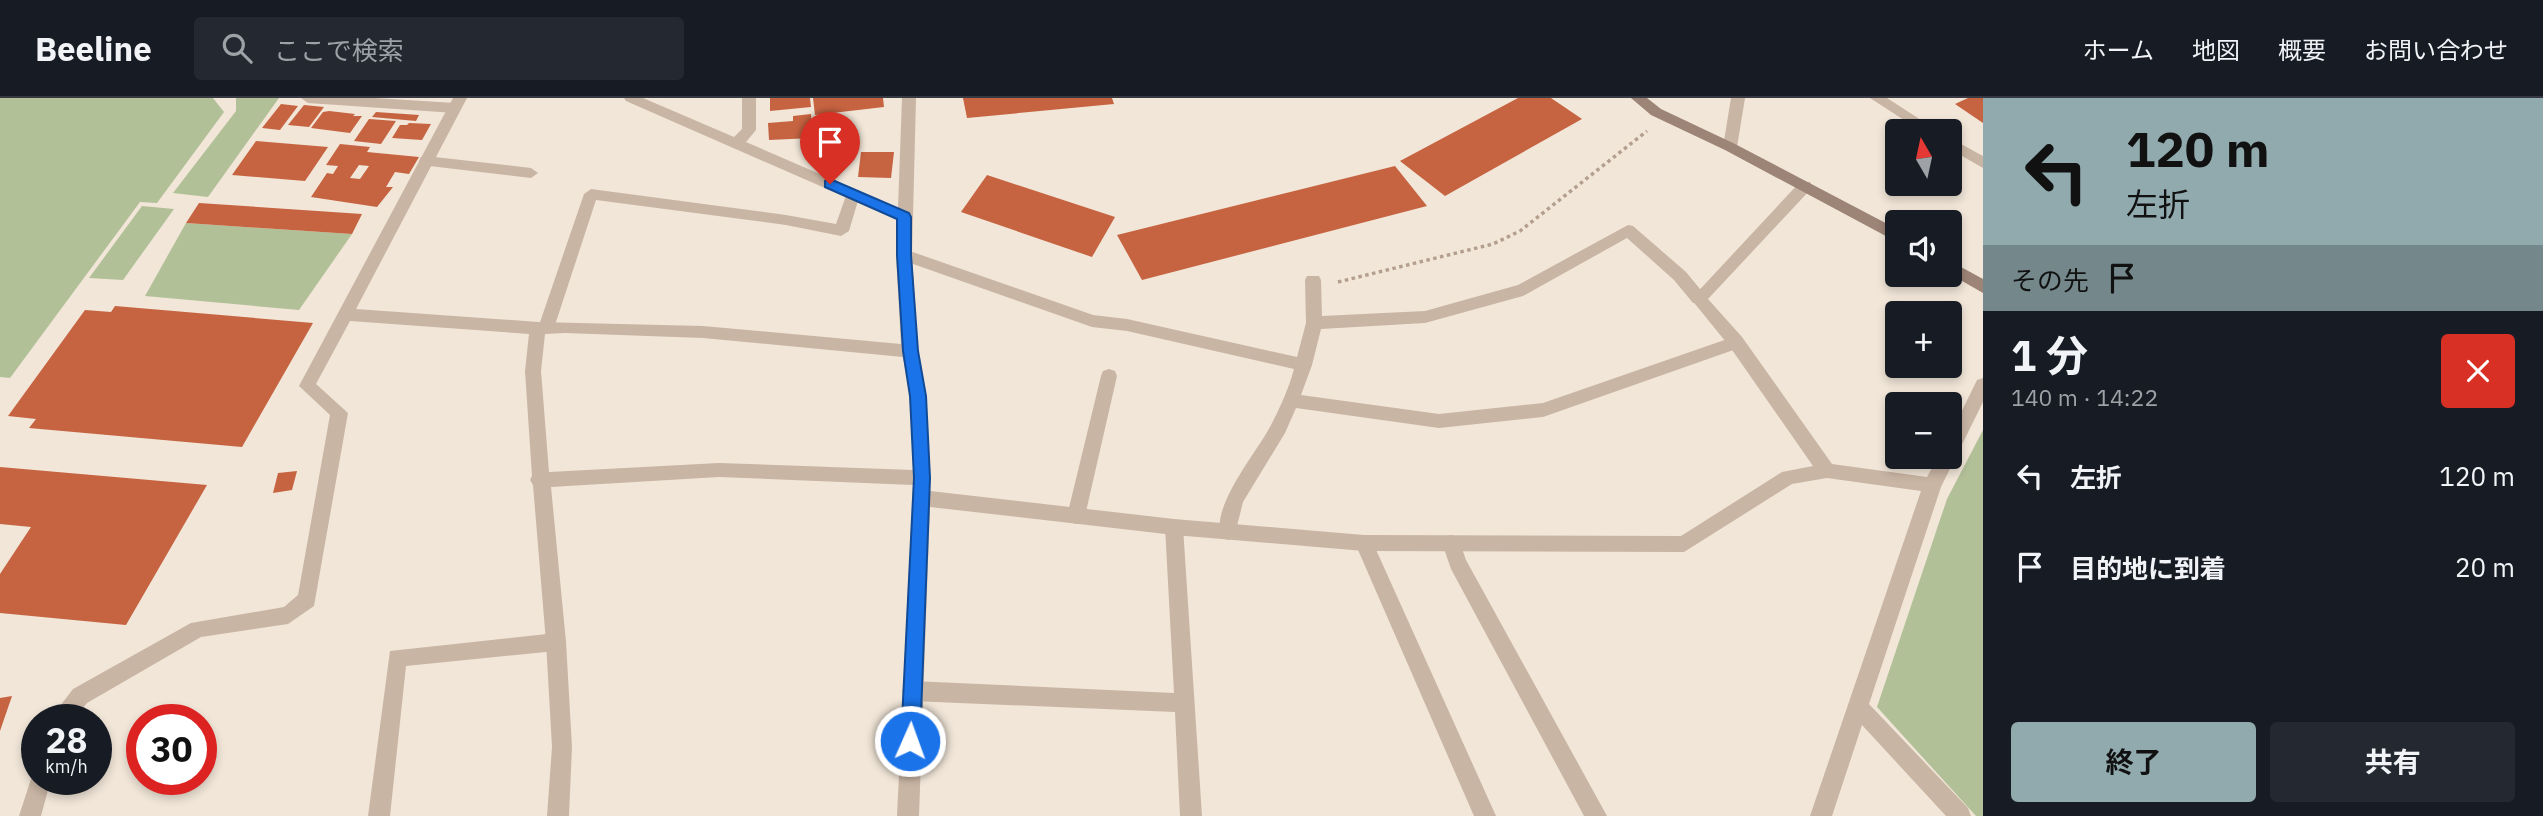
<!DOCTYPE html>
<html lang="ja">
<meta charset="utf-8">
<style>
:root{--surface:#171b24;--page:#242831;--text:#f1f3f6;--muted:#9ea1a6;--line:#363941;--accent:#91aaae}
body{margin:0;font-family:"IBM Plex Sans","Noto Sans JP",sans-serif;background:var(--page);color:var(--text);height:100vh;display:flex;flex-direction:column;font-size:26px;white-space:nowrap}
*{box-sizing:border-box;margin:0}
p{font-size:23px;color:var(--muted)}
.icon{flex:none;width:38px;height:38px;fill:none;stroke:currentColor;stroke-width:2;stroke-linecap:round;stroke-linejoin:round}
.map{position:relative;flex:1;overflow:hidden}
.panel{display:flex;flex-direction:column;background:var(--surface);width:560px}
.panel>*{flex:none}
.top-card{background:#91aaae;color:#111;overflow:hidden}
.needle{width:46px;rotate:351deg}
.tools{position:absolute;left:1885px;top:21px;display:grid;gap:14px}
.tools a{display:grid;place-items:center;width:77px;height:77px;border-radius:7px;background:var(--surface);box-shadow:0 4px 10px #0003;font-size:35px}
.speed{position:absolute;left:21px;top:606px;display:flex;gap:14px;font-size:35px;font-weight:700;text-align:center}
.speed>*{display:grid;place-content:center;width:91px;height:91px;border-radius:50%;background:var(--surface);box-shadow:0 4px 10px #0003;line-height:1}
.speed small{font-size:18px;font-weight:400}
.speed .limit{border:10px solid #d22;background:#fff;color:#111}
.pin{position:absolute;display:grid;place-items:center;width:60px;height:60px;color:#fff;margin:-72px -30px;border-radius:50% 50% 50% 0;rotate:-45deg;box-shadow:0 0 7px #0007}
.pin .icon{rotate:45deg}
.me{position:absolute;width:77px;margin:-38px;rotate:2deg;stroke-linejoin:round;filter:drop-shadow(0 0 5px #0008)}
.turn{display:flex;align-items:center;gap:24px;height:147px;padding:0 28px;font-size:32px}
.turn .icon{width:91px;height:91px;stroke-width:2.5}
.turn b{display:block;font-size:49px;line-height:60px}
.then{display:flex;align-items:center;height:66px;padding:0 28px;background:#0003;gap:14px;font-size:26px}
.round{display:grid;place-items:center;flex:none;width:74px;height:74px;border-radius:7px;background:var(--page)}
.head{display:flex;align-items:center;justify-content:space-between;height:119px;padding:0 28px}
h1{font-size:42px;font-weight:700;line-height:52px}
.primary-button{display:flex;gap:14px;margin-top:auto;padding:14px 28px}
.primary-button a{flex:1;height:80px;border-radius:7px;background:var(--accent);color:#111;font-size:28px;font-weight:700;line-height:80px;text-align:center}
.primary-button a+a{background:var(--page);color:var(--text)}
ul{padding:0;list-style:none}
li{display:flex;align-items:center;gap:21px;height:91px;padding:0 28px}
li div{flex:1}
li b{display:block;font-size:26px}
li em{font-style:normal}
header{display:flex;align-items:center;gap:42px;box-sizing:border-box;height:98px;padding:0 35px;background:var(--surface);border-bottom:2px solid var(--line)}
header strong{font-size:33px}
nav{display:flex;gap:38px;margin-inline-start:auto;font-size:24px}
.search{width:490px;height:63px;background:var(--page);display:flex;align-items:center;gap:18px;box-sizing:border-box;padding:0 24px;border-radius:7px;color:var(--muted);font-size:26px}
main{display:flex;flex:1;min-height:0}
.map>svg:first-child{display:block}
.green{fill:#b2c098}
.building{fill:#c66341;fill-rule:evenodd}
.lines{fill:none;stroke-linecap:round;stroke-linejoin:round}
.path{stroke:#b49f8f;stroke-width:3.5;stroke-dasharray:3.5 3.5;stroke-linecap:butt}
.lane{fill:#c9b5a4;fill-rule:evenodd}
.street{fill:#c9b5a4;fill-rule:evenodd}
.secondary{fill:#9c8476;fill-rule:evenodd}
.route{fill:#1a73e8;stroke:#114b97;stroke-width:2}
</style>
<header>
<strong>Beeline</strong>
<div class="search"><svg class="icon" aria-label="search" viewBox="0 0 24 24"><circle cx="10" cy="10" r="6"/><path d="M15 15l6 6"/></svg>ここで検索</div>
<nav><a>ホーム</a><a>地図</a><a>概要</a><a>お問い合わせ</a></nav>
</header>
<main>
<div class="map">
<svg width="1983" height="718" viewBox="0 0 1983 718">
<rect width="100%" height="100%" fill="#f1e6d8"/>
<!-- green -->
<g class="green">
<polygon points="0,0 213,0 224,14 157,105 140,104 10,280 0,279"/>
<polygon points="236,0 279,0 208,99 173,95 236,13"/>
<polygon points="142,108 174,111 123,182 89,180"/>
<polygon points="186,125 352,136 299,212 145,198"/>
<polygon points="1983,332 1983,718 1976,718 1877,609 1947,401"/>
</g>
<!-- building -->
<g class="building">
<polygon points="770,0 810,0 811,9 770,13"/>
<polygon points="813,0 883,0 884,9 815,17"/>
<polygon points="963,0 1112,0 1114,6 967,20"/>
<polygon points="1518,0 1551,0 1582,21 1445,98 1400,63"/>
<polygon points="1968,0 1983,0 1983,25 1955,6"/>
<polygon points="281,6 298,8 280,32 262,30"/>
<polygon points="304,7 324,9 309,29 288,27"/>
<polygon points="329,13 355,16 353,18 362,18 350,35 311,30 323,14"/>
<polygon points="376,14 419,17 416,23 372,19"/>
<polygon points="811,16 813,40 769,42 768,25 793,23 793,18"/>
<polygon points="369,21 396,23 381,46 354,43"/>
<polygon points="409,25 431,26 422,42 392,40 400,27 407,27"/>
<polygon points="256,43 328,49 305,83 232,77"/>
<path d="M 340,46 L 370,49 L 367,54 L 419,59 L 409,76 L 395,74 L 386,89 L 393,89 L 377,109 L 311,99 L 327,75 L 333,76 L 338,68 L 326,67 ZM 359,67 L 369,68 L 360,81 L 350,80 Z"/>
<polygon points="861,54 894,54 891,80 858,79"/>
<polygon points="1395,68 1427,108 1142,182 1117,137"/>
<polygon points="987,77 1115,119 1092,159 961,114"/>
<polygon points="199,105 362,116 352,136 186,125"/>
<polygon points="115,208 313,225 242,349 29,330 36,321 8,318 85,212 111,214"/>
<polygon points="0,369 207,387 126,527 0,515 0,476 31,429 0,426"/>
<polygon points="297,373 292,392 273,395 278,375"/>
<polygon points="12,598 0,633 0,600"/>
</g>
<g class="lines">
<!-- path -->
<polyline class="path" points="1338,184 1493,146 1520,133 1647,33"/>
<!-- lane -->
<g class="lane">
<polygon points="301,0 375,0 455,5 462,10 455,15 308,5"/>
<polygon points="426,58 531,70 538,75 531,80 421,67 419,63 421,59"/>
<polygon points="591,91 786,117 836,126 848,92 858,92 860,96 849,133 841,138 786,127 596,102 554,230 552,234 540,234 538,230 584,96"/>
<path d="M 1628,127 L 1633,128 L 1686,174 L 1705,197 L 1707,201 L 1705,205 L 1693,205 L 1674,182 L 1627,140 L 1523,198 L 1425,225 L 1321,231 L 1312,267 L 1301,297 L 1439,316 L 1543,305 L 1736,238 L 1744,244 L 1742,249 L 1543,319 L 1439,330 L 1296,310 L 1285,335 L 1243,404 L 1234,440 L 1228,442 L 1222,440 C 1208,411 1258,353 1271,327 C 1280,310 1289,290 1294,271 L 1127,233 L 1092,229 L 899,161 L 896,157 L 904,151 L 1093,217 L 1127,221 L 1297,259 L 1306,225 L 1305,182 L 1307,178 L 1319,178 L 1321,182 L 1322,218 L 1425,213 L 1518,187 Z"/>
<polygon points="1109,271 1115,273 1117,278 1085,418 1082,424 1076,426 1070,424 1067,418 1101,278 1103,273"/>
<polygon points="1174,421 1180,423 1183,429 1202,718 1180,718 1175,614 912,603 905,600 902,593 905,586 912,583 1174,595 1165,429 1168,423"/>
<polygon points="1364,437 1371,439 1373,445 1496,718 1474,718 1355,445 1357,439"/>
<polygon points="1451,437 1458,439 1466,462 1607,718 1584,718 1451,471 1442,445 1444,439"/>
<polygon points="556,535 563,538 566,544 563,550 556,553 406,568 390,718 368,718 390,553"/>
</g>
<!-- street -->
<g class="street">
<path d="M 453,0 L 467,0 L 356,211 L 538,224 L 703,228 L 901,246 L 896,157 L 898,122 L 626,3 L 624,0 L 643,0 L 734,39 L 742,31 L 742,0 L 756,0 L 756,32 L 746,44 L 898,110 L 902,0 L 916,0 L 912,157 L 918,253 L 926,298 L 930,393 L 1174,421 L 1364,437 L 1681,438 L 1782,374 L 1813,368 L 1730,249 L 1691,201 L 1800,84 L 1810,84 L 1812,88 L 1810,92 L 1708,201 L 1742,239 L 1832,366 L 1927,379 L 1938,359 L 1950,359 L 1950,337 L 1977,282 L 1983,280 L 1983,304 L 1941,389 L 1869,606 L 1968,710 L 1971,718 L 1946,718 L 1862,627 L 1832,718 L 1810,718 L 1921,393 L 1827,380 L 1792,386 L 1684,454 L 1364,453 L 1174,437 L 930,409 L 919,718 L 897,718 L 913,387 L 719,379 L 551,389 L 566,544 L 572,649 L 569,718 L 547,718 L 552,649 L 546,544 L 533,387 L 530,382 L 532,378 L 525,273 L 529,236 L 350,223 L 316,286 L 348,315 L 314,508 L 288,526 L 201,539 L 87,605 L 73,621 L 50,621 L 73,591 L 191,525 L 284,509 L 298,497 L 330,317 L 299,288 ZM 565,235 L 703,240 L 903,259 L 910,298 L 913,372 L 719,365 L 549,374 L 541,273 L 545,236 Z"/>
<polygon points="1731,0 1745,0 1737,49 1730,54 1723,49"/>
<polygon points="1870,0 1887,0 1938,33 1921,33"/>
<polygon points="1950,40 1983,58 1983,70 1950,51"/>
<polygon points="37,672 37,681 51,681 41,718 19,718 31,681"/>
</g>
<!-- secondary -->
<g class="secondary">
<polygon points="1631,0 1647,0 1661,11 1735,46 1897,131 1897,144 1725,52 1651,17"/>
<polygon points="1950,163 1983,181 1983,195 1950,176"/>
</g>
</g>
<!-- route -->
<polygon class="route" points="830,81 909,115 911,119 911,157 918,253 926,298 930,380 920,643 917,649 910,652 904,649 901,643 914,380 910,298 903,253 897,157 897,121 825,89 825,83"/>
</svg>
<div class="tools">
<a><svg class="needle" viewBox="-14 -14 28 28"><path d="M0-13l5 13h-10z" fill="#e53935"/><path d="M0 13l5-13h-10z" fill="#9ea1a6"/></svg></a>
<a><svg class="icon" aria-label="sound" viewBox="0 0 24 24"><path d="M4 9h4l5-4v14l-5-4H4zM17 9q2 3 0 6"/></svg></a>
<a>+</a>
<a>−</a>
</div>
<div class="speed"><div>28<small>km/h</small></div><div class="limit">30</div></div>
<div class="pin" style="left:830px;top:86px;background:#d93025"><svg class="icon" aria-label="arrive" viewBox="0 0 24 24"><path d="M6 21V4h12l-3 4 3 4H6"/></svg></div>
<svg class="me" style="left:910px;top:643px" viewBox="-20 -20 40 40"><circle r="17" fill="#1a73e8" stroke="#fff" stroke-width="3"/><path d="M0-11L8 9 0 5-8 9z" fill="#fff"/></svg>
</div>
<section class="panel">
<div class="top-card">
<div class="turn"><svg class="icon" aria-label="left" viewBox="0 0 24 24"><path d="M17 20v-9H6M10 6l-5 5 5 5"/></svg><div><b>120 m</b>左折</div></div>
<div class="then">その先<svg class="icon" aria-label="arrive" viewBox="0 0 24 24"><path d="M6 21V4h12l-3 4 3 4H6"/></svg></div>
</div>
<div class="head"><div><h1>1 分</h1><p>140 m · 14:22</p></div><a class="round" style="background:#d93025;color:#fff"><svg class="icon" aria-label="close" viewBox="0 0 24 24"><path d="M6 6l12 12M18 6L6 18"/></svg></a></div>
<ul>
<li><svg class="icon" aria-label="left" viewBox="0 0 24 24"><path d="M17 20v-9H6M10 6l-5 5 5 5"/></svg><div><b>左折</b></div><em>120 m</em></li>
<li><svg class="icon" aria-label="arrive" viewBox="0 0 24 24"><path d="M6 21V4h12l-3 4 3 4H6"/></svg><div><b>目的地に到着</b></div><em>20 m</em></li>
</ul>
<div class="primary-button"><a>終了</a><a>共有</a></div>
</section>
</main>
